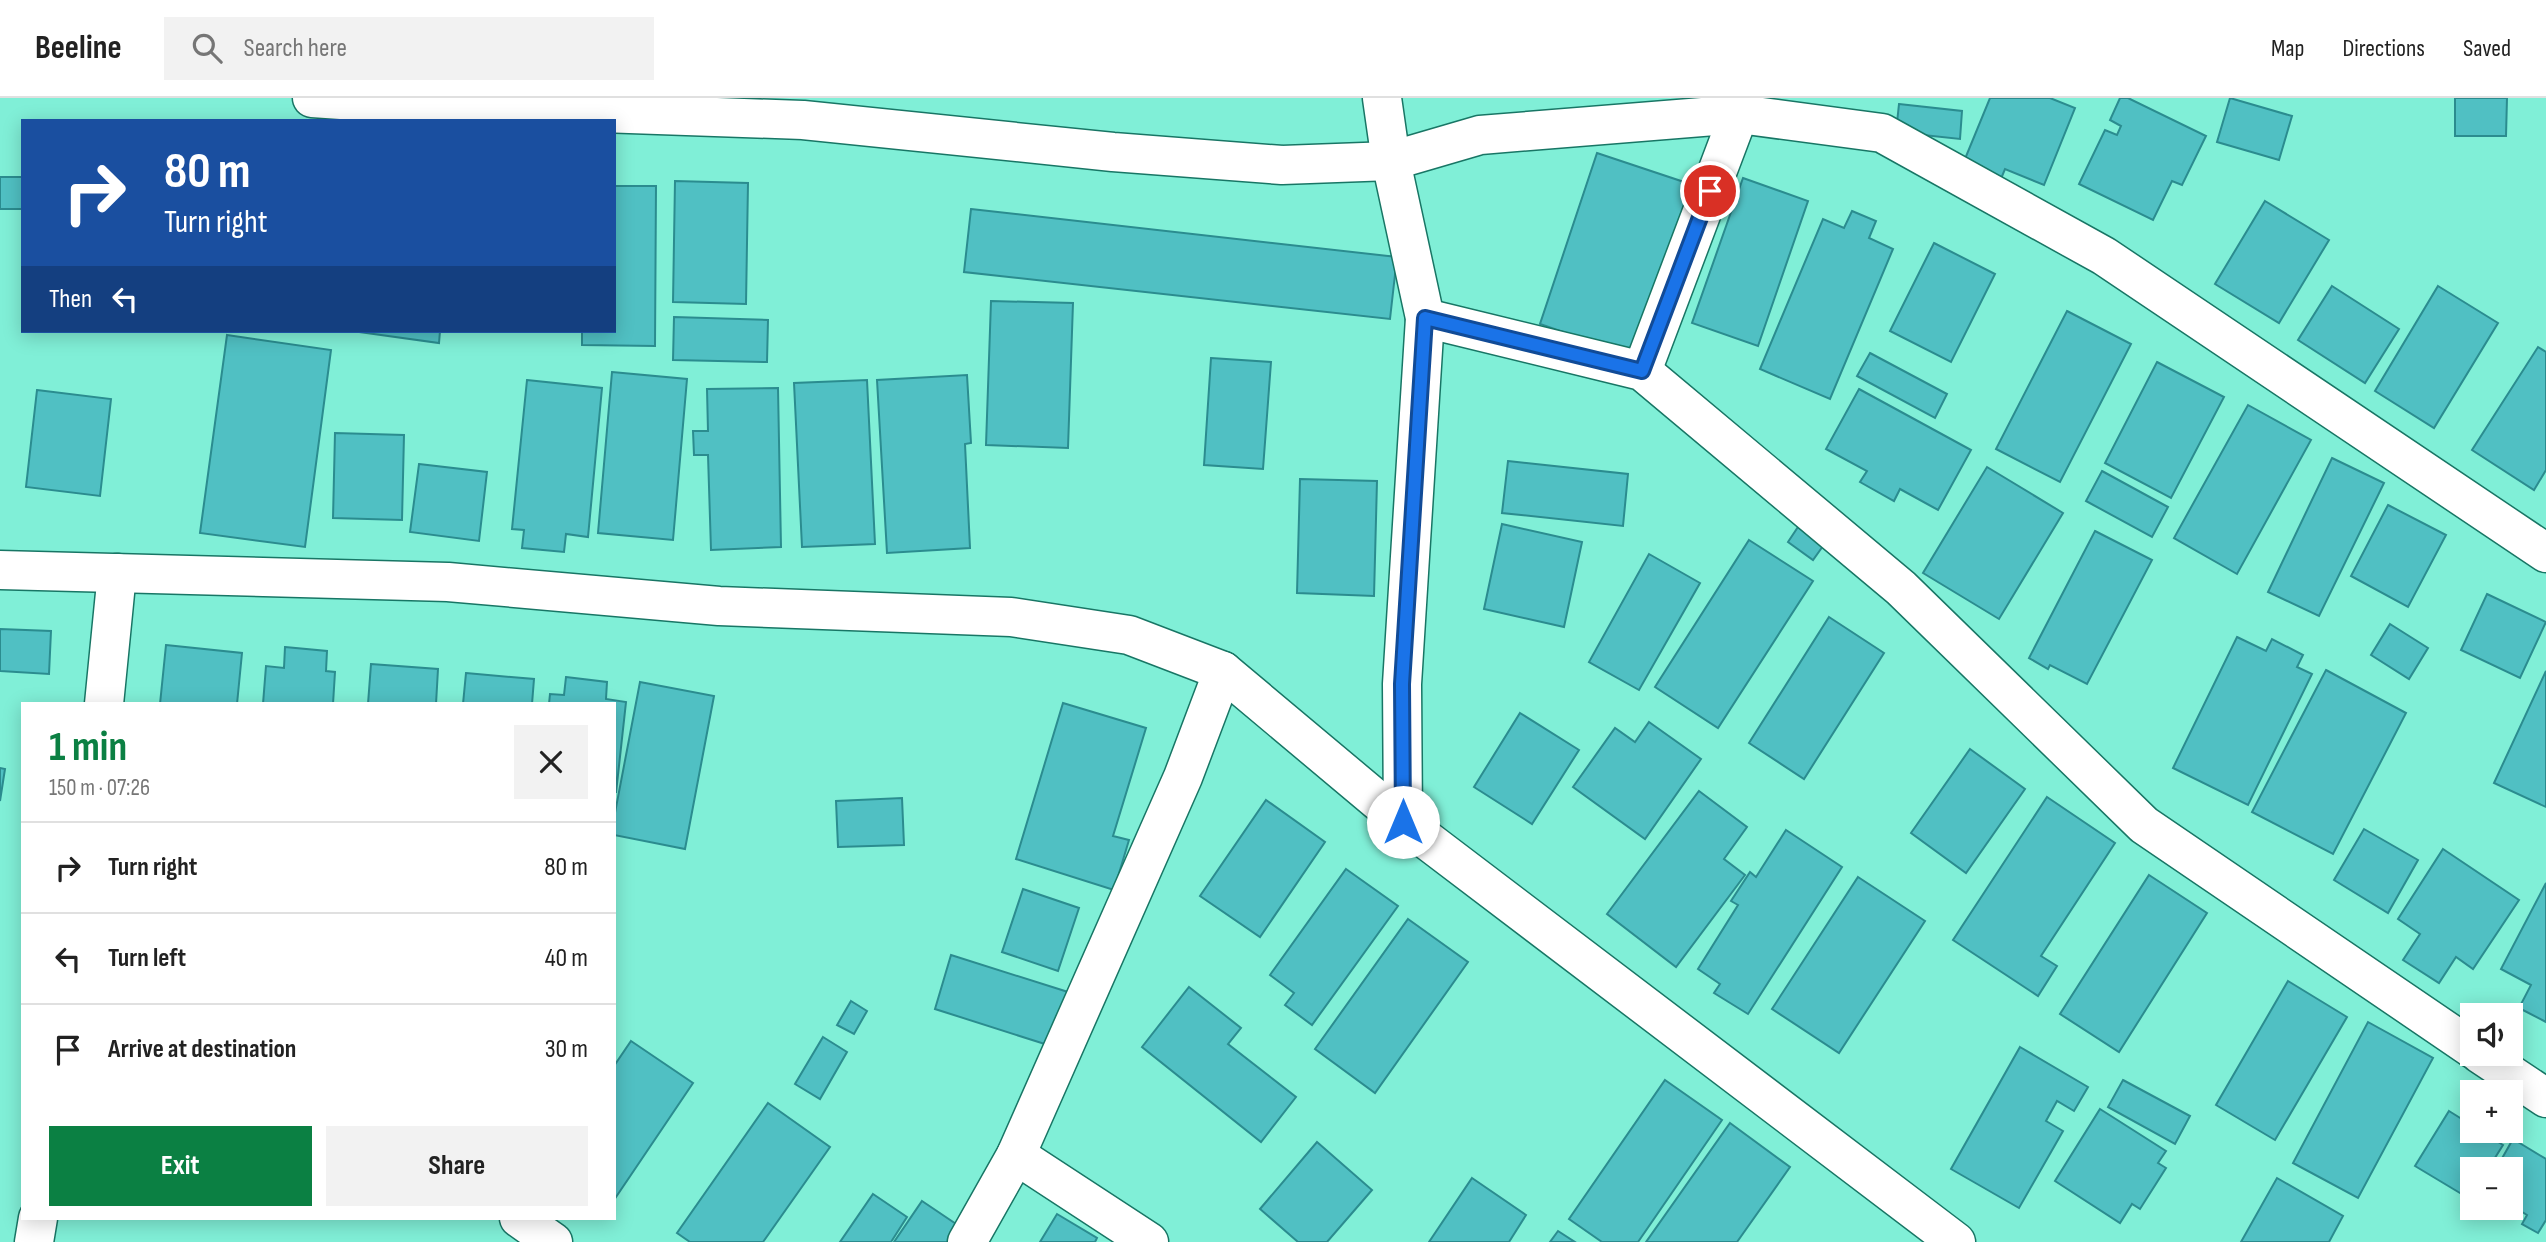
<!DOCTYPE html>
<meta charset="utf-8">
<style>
:root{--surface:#fff;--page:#f2f2f2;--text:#222;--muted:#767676;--line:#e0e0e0;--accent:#0b8043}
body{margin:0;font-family:"Sofia Sans Condensed",sans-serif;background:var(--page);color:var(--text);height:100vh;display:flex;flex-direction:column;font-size:26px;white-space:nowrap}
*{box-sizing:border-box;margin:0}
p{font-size:23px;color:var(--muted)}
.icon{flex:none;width:38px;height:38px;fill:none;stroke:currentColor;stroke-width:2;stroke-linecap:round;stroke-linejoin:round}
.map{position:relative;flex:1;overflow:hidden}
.panel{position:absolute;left:21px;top:604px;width:595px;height:518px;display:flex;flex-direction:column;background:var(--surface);border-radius:0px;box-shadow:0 4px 18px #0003}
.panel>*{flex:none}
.guide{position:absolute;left:21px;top:21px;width:595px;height:214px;border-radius:0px;box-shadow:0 4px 18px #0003;background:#1a4fa0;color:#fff;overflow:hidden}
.fabs{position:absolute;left:2460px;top:905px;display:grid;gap:14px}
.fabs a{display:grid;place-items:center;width:63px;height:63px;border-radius:0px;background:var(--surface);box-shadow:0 4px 18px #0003;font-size:35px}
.pin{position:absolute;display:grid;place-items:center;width:60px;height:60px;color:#fff;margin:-30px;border:4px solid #fff;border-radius:50%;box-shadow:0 2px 7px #0007}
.me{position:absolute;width:77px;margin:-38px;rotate:0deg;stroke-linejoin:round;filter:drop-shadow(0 0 5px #0008)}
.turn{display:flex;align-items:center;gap:24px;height:147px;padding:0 28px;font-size:32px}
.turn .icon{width:91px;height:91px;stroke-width:2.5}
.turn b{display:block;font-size:49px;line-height:60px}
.then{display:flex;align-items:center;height:66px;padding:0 28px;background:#0003;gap:14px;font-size:26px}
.round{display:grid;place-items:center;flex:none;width:74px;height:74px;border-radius:0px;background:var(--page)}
.summary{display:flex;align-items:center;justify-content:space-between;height:119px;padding:0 28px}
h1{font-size:42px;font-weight:700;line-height:52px;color:var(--accent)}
.primary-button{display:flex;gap:14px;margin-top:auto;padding:14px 28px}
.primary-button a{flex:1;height:80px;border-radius:0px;background:var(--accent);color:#fff;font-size:28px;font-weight:700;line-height:80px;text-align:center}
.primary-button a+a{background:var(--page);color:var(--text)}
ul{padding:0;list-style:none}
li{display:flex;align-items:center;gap:21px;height:91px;padding:0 28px;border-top:2px solid var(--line)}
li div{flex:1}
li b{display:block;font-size:26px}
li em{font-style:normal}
header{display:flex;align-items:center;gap:42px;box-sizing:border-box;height:98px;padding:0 35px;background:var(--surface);border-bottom:2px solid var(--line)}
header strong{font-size:33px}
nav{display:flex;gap:38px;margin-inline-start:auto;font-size:24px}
.search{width:490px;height:63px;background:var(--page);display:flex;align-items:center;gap:18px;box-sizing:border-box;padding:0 24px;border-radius:0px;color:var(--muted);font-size:26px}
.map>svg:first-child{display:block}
.building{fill:#50c0c3;stroke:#2b8c8f;stroke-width:2}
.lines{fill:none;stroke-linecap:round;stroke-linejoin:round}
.street-casing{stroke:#187665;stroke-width:41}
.street{stroke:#fff;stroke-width:38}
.route-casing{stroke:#114b97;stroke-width:18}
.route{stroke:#1a73e8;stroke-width:12}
</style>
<header>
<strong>Beeline</strong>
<div class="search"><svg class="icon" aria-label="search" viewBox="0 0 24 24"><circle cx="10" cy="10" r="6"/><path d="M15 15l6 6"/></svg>Search here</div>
<nav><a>Map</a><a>Directions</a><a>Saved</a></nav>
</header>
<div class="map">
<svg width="2546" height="1144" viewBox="0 0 2546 1144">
<rect width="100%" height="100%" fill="#80efd7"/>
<!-- building -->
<g class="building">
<polygon points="1990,0 2050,0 2075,10 2044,87 2005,71 1998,88 1960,73"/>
<polygon points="2120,0 2128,0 2206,38 2182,87 2172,83 2153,122 2079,86 2105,32 2117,37 2121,28 2110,22"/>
<polygon points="2230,0 2292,18 2279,62 2217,44"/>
<polygon points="2455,0 2507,0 2506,38 2455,38"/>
<polygon points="1899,6 1962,13 1960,41 1896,34"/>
<polygon points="1597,55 1699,89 1641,261 1540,226"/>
<rect x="0" y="79" width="23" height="32"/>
<polygon points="1743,80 1808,103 1758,248 1692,225"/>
<polygon points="675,83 748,85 746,206 673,204"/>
<polygon points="614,88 656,88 655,248 582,247 582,233 614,233"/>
<polygon points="2265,103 2329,142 2279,225 2215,186"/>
<polygon points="971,111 1397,159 1390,221 964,174"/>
<polygon points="1852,113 1876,123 1869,140 1893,151 1830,301 1760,271 1823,121 1844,130"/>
<polygon points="1934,145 1995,176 1951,264 1890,233"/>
<polygon points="2332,188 2399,231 2365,285 2298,242"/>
<polygon points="2438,188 2498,225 2434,330 2375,293"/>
<polygon points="991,203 1073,205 1068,350 986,347"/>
<polygon points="2067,213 2131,246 2060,384 1996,351"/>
<polygon points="674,219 768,222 767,264 673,262"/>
<polygon points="352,233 440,233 439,245"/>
<polygon points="227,237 331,252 305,449 200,435"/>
<polygon points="2538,249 2546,254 2546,372 2534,392 2472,352"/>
<polygon points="1870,255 1947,296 1935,320 1857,278"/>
<polygon points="1211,260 1271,264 1263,371 1204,367"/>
<polygon points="2157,264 2224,299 2171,400 2105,365"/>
<polygon points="612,274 687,281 673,442 598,435"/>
<polygon points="967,277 971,345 965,346 970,450 887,455 877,282"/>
<polygon points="527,282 602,290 588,439 566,436 564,454 522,450 524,432 512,431"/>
<polygon points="867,282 875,446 802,449 794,285"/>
<polygon points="778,290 781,449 711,452 708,357 694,357 693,333 708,333 707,291"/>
<polygon points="1859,291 1971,352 1938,412 1900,391 1894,403 1860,384 1867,373 1826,351"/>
<polygon points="37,292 111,301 100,398 26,389"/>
<polygon points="2248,307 2311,342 2237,476 2174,440"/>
<polygon points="335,335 404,337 402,422 333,420"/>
<polygon points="2332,360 2384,385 2319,518 2268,494"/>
<polygon points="1508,363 1628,376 1623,428 1502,415"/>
<polygon points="419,366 487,374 479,443 410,434"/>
<polygon points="1987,369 2063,415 1999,521 1923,475"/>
<polygon points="2102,373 2168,409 2152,439 2086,403"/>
<polygon points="1300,381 1377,383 1374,498 1297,495"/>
<polygon points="2388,407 2446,437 2408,509 2351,478"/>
<polygon points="1502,426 1582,444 1564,529 1484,511"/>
<polygon points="1798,429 1823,448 1813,462 1788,444"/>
<polygon points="2095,433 2152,462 2087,586 2050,567 2048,571 2029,560"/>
<polygon points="1749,442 1813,483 1718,630 1655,589"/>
<polygon points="1649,456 1700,485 1639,592 1589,564"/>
<polygon points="2487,496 2546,524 2520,580 2461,552"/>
<polygon points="1829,519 1884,555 1804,681 1749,645"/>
<polygon points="2390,526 2428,550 2409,581 2371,557"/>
<polygon points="0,531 51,533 49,576 0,573"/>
<polygon points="2237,539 2266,553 2272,541 2303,557 2297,569 2312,576 2248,707 2173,670"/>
<polygon points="166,547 242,555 237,606 160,606"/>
<polygon points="285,549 327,553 326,573 335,574 333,606 263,606 266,568 284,570"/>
<polygon points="371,566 438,571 436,606 368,606"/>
<polygon points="2326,572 2406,615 2333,756 2252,714"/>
<polygon points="2546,573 2546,709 2494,685"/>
<polygon points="466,575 534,581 532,606 463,606"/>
<polygon points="566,579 607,584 606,601 626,604 616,695 614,606 549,606 550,596 564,597"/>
<polygon points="640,584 714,598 685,751 614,737 614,720"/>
<polygon points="1063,605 1146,630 1113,738 1129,742 1114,792 1016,761"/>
<polygon points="1520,615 1579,652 1532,726 1474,689"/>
<polygon points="1649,624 1701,661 1645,741 1573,689 1615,630 1635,644"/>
<polygon points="1970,651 2025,691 1966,775 1911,735"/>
<polygon points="0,670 5,671 0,703"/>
<polygon points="1699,693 1747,729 1724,761 1745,777 1676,869 1607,816"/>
<polygon points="2047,699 2115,745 2041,858 2057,868 2038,898 1953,842"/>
<polygon points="902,700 904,747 838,749 836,703"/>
<polygon points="1266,702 1325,744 1260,839 1200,798"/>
<polygon points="2364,731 2418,762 2388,815 2334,782"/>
<polygon points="1786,732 1842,769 1748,916 1714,895 1720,886 1698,871 1738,807 1731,803 1750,774 1756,779"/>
<polygon points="2443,751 2519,802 2473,871 2456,859 2439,885 2403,862 2420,836 2398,821"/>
<polygon points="1346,771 1398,808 1312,927 1285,907 1294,895 1270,877"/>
<polygon points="2149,777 2207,815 2119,954 2060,916"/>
<polygon points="1858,779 1925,823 1839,955 1772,911"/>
<polygon points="2546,785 2546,924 2519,910 2531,887 2501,871"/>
<polygon points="1023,791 1079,810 1058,873 1002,854"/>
<polygon points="1408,821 1468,864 1375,995 1315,951"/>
<polygon points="951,857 1068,894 1051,948 935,911"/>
<polygon points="2288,883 2347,919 2275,1042 2216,1007"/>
<polygon points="1189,889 1241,930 1228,946 1296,999 1261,1044 1142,949"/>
<polygon points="851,903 867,913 854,936 837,927"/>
<polygon points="2368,924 2433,960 2358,1100 2293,1065"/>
<polygon points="823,939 847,954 820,1001 795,986"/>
<polygon points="631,943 693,985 614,1102 614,968"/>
<polygon points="2020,949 2088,989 2074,1013 2057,1003 2046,1023 2063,1033 2019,1110 1951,1071"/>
<polygon points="1665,982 1722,1022 1638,1144 1602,1144 1569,1121"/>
<polygon points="2123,982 2190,1018 2175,1046 2108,1009"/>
<polygon points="768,1005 830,1049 763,1144 690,1144 677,1135"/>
<polygon points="2100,1011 2166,1053 2158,1065 2166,1070 2140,1111 2132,1106 2120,1125 2055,1083"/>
<polygon points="2449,1013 2473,1028 2473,1032 2479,1032 2503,1047 2488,1071 2473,1071 2473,1097 2470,1101 2415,1068"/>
<polygon points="1730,1025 1790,1069 1737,1144 1646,1144"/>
<polygon points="2513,1041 2546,1061 2546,1122 2538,1135 2522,1126 2527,1117 2511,1107 2511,1071 2496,1071"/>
<polygon points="1317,1044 1372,1092 1327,1144 1298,1144 1260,1111"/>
<polygon points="1472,1080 1526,1117 1509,1144 1429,1144"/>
<polygon points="2277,1080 2343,1118 2329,1144 2241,1144"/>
<polygon points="873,1096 907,1119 891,1144 840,1144"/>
<polygon points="922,1103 965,1132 957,1144 894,1144"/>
<polygon points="1057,1116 1097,1140 1095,1144 1040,1144"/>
<polygon points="1558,1133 1575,1144 1550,1144"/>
</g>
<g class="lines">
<defs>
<g id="street">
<polyline points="312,0 458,10 803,22 1113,54 1282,67 1391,63 1480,37 1739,16 1882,35 2104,158 2546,455"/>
<polyline points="1382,0 1391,63 1425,220 1402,586 1403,724"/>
<polyline points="1425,220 1642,273 1901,490 2144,727 2473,951"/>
<polyline points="1642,273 1739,16"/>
<polyline points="0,472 448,484 719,508 1011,519 1129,537 1223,573 1403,724 1956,1144"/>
<polyline points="104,606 117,475"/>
<polyline points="2480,956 2546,1000"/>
<polyline points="1016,1057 1149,1144"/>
<polyline points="519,1120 553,1144"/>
<polyline points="34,1144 38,1120"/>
<polyline points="967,1144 1016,1057 1183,679 1223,573"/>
</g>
</defs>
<!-- street casing -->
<use href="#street" class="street-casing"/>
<!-- street -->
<use href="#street" class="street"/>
</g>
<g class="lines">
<defs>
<polyline id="route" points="1403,724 1402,586 1425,220 1642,273 1710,93"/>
</defs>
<!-- route casing -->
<use href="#route" class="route-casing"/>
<!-- route -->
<use href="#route" class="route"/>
</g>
</svg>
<div class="fabs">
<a><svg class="icon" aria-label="sound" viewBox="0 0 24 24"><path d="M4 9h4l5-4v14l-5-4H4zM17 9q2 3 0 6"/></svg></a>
<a>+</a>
<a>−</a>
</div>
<div class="pin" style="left:1710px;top:93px;background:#d93025"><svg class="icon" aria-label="arrive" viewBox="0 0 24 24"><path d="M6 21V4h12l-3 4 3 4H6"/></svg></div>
<svg class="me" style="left:1403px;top:724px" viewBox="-20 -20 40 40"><circle r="19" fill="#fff"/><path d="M0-13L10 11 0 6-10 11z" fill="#1a73e8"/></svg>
<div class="guide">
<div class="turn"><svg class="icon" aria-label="right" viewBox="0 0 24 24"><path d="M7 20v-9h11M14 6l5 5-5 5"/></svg><div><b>80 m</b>Turn right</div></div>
<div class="then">Then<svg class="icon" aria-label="left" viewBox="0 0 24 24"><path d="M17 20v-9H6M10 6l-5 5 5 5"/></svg></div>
</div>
<section class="panel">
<div class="summary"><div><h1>1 min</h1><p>150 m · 07:26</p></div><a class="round"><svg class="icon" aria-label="close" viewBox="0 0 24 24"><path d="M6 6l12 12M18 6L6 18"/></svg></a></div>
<ul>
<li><svg class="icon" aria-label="right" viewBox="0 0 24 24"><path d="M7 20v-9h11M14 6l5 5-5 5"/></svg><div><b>Turn right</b></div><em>80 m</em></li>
<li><svg class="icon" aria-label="left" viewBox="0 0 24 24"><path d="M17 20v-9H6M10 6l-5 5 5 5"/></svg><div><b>Turn left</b></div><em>40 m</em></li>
<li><svg class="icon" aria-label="arrive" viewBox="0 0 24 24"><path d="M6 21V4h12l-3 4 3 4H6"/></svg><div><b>Arrive at destination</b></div><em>30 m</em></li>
</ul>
<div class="primary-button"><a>Exit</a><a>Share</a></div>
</section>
</div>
